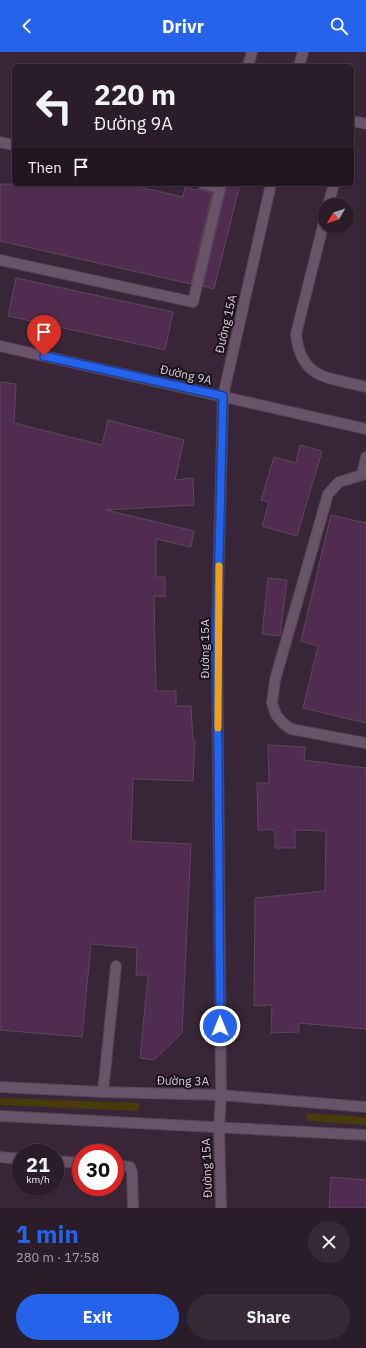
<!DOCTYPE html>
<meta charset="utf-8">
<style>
:root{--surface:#2a1c29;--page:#362935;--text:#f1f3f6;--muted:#a5a1a8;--line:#463a46;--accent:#2563eb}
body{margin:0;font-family:"IBM Plex Sans",sans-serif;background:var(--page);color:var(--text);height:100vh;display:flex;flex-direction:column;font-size:15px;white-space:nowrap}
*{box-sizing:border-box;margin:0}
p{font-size:13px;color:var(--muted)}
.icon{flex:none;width:22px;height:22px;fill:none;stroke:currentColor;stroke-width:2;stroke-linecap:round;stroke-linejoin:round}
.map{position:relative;height:1156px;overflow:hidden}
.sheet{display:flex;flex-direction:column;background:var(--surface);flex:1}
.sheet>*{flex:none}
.guide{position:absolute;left:12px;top:12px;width:342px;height:122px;border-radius:6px;box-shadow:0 1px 3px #0004,0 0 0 1px var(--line);background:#2a1c29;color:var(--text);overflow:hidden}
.needle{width:26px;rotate:231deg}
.fabs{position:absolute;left:318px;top:146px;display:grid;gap:8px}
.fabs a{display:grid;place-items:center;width:36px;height:36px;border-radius:50%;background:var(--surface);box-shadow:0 1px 3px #0004,0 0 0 1px var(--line);font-size:20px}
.speed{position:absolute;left:12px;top:1092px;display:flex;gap:8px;font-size:20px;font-weight:700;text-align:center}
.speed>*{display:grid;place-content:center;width:52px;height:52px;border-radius:50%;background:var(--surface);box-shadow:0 1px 3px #0004,0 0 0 1px var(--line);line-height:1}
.speed small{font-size:10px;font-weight:400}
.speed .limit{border:6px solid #d22;background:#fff;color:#111}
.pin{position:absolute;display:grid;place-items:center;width:34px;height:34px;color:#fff;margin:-41px -17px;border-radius:50% 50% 50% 0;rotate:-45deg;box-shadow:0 0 4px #0007}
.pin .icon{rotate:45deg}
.me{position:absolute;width:44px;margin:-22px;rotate:0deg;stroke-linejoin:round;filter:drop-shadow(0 0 3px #0008)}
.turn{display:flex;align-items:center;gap:14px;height:84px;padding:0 16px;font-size:18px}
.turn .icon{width:52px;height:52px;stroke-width:2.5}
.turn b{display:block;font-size:28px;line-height:34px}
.then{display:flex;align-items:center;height:38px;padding:0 16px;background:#0003;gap:8px;font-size:15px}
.round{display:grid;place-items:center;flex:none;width:42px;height:42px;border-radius:21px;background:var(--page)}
.summary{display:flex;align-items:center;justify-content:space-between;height:68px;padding:0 16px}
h1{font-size:24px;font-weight:700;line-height:30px;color:var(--accent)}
.cta{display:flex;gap:8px;margin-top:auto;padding:8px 16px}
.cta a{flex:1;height:46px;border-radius:24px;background:var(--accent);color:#fff;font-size:16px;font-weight:700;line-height:46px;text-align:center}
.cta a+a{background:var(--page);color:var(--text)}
header{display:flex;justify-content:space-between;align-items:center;height:52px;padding:0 16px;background:var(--accent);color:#fff;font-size:18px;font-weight:700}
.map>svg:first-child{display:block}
.green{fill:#493a0c}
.building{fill:#502d50;stroke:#5c475b}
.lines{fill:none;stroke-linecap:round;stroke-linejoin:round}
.service-casing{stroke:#534353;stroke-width:12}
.minor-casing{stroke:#534353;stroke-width:12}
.tertiary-casing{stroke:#534353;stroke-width:12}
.service{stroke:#685368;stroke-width:10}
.minor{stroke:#685368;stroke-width:10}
.tertiary{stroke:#685368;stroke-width:10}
.route-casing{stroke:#184099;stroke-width:10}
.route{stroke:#2563eb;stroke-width:7}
.slow{stroke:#f59e0b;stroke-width:7}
.labels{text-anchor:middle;stroke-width:4;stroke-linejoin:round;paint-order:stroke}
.street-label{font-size:12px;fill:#daceda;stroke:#1a111a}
</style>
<header><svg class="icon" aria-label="back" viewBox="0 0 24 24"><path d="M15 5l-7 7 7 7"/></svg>Drivr<svg class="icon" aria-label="search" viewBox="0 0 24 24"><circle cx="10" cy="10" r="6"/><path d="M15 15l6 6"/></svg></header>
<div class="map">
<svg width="366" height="1156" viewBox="0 0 366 1156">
<rect width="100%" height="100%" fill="#382537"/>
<!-- green -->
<g class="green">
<polygon points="0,1046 140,1051 139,1059 0,1053"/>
<polygon points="307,1061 366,1065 366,1073 307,1069"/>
</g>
<!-- building -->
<g class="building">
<polygon points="0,132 126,132 183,145 185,135 197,138 198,136 212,141 191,232 0,189"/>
<polygon points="227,132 240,132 214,237 203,234"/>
<polygon points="16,226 173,260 165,298 8,264"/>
<polygon points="0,330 16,332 14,371 102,393 108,368 184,388 175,428 193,426 194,453 106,458 194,479 191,495 156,487 156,525 165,525 165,545 154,544 156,639 176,639 176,654 191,654 193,688 195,688 193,729 133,727 131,789 191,792 182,981 154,1008 140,1006 148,923 136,923 137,896 91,892 82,985 0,978"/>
<polygon points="300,393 322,399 297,484 262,474 269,450 261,448 274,405 296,411"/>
<polygon points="331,463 366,471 366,671 303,656 318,594 301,589"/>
<polygon points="268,526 287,528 280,584 262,582"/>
<polygon points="268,693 305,695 304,708 366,716 366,977 299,971 299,980 271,981 272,953 254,954 255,846 325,839 326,779 295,778 295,796 275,796 275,778 258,778 257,731 269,731"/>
<polygon points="331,1125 366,1128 366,1156 329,1156"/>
</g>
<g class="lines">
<defs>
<g id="service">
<polyline points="248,14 252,0"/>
<polyline points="352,69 366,72"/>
<polyline points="0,90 14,93"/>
<polyline points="203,132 220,136"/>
<polyline points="328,153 334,132"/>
<path d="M 325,166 L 296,282 C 301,328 328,325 366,335"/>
<polyline points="0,208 193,250 221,132"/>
<polyline points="366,405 362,423 339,430 328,442 275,628 272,651 276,663 284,672 291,677 366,691"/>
<polyline points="103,1040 116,914"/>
<polyline points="0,1105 21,1107"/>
<polyline points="55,1109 81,1111"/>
<polyline points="115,1113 130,1115 132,1120 133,1156"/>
</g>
<g id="minor">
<polyline points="299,14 303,0"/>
<polyline points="0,294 366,377"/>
<polyline points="221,1043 217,582 223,344 271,132"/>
<polyline points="219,1075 221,1156"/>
</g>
<g id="tertiary">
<polyline points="0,1035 103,1040 221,1043 366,1055"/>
<polyline points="0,1064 366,1083"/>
<polyline points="219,1075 221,1043"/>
</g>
</defs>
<!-- service casing -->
<use href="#service" class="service-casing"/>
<!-- minor casing -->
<use href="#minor" class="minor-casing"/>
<!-- tertiary casing -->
<use href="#tertiary" class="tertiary-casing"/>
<!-- service -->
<use href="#service" class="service"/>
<!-- minor -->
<use href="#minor" class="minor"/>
<!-- tertiary -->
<use href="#tertiary" class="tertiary"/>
</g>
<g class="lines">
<defs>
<polyline id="route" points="44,304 223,344 217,582 220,974"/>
</defs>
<!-- route casing -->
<use href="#route" class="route-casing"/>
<!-- route -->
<use href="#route" class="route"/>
<!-- slow -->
<polyline class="slow" points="218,676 219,514"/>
</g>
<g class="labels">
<!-- street labels -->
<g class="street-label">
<text transform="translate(226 272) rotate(-77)" y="4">Đường 15A</text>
<text transform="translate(186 323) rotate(13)" y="4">Đường 9A</text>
<text transform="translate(205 597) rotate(-90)" y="4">Đường 15A</text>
<text transform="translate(183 1029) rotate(1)" y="4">Đường 3A</text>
<text transform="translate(207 1116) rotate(-92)" y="4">Đường 15A</text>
</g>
</g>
</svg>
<div class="fabs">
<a><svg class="needle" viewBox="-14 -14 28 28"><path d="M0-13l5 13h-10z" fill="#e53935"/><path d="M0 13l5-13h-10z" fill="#a5a1a8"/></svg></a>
</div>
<div class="speed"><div>21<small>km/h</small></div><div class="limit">30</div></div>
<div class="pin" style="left:44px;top:304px;background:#d93025"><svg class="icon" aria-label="arrive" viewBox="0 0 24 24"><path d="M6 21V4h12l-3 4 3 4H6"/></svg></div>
<svg class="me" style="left:220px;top:974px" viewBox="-20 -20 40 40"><circle r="17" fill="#2563eb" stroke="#fff" stroke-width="3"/><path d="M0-11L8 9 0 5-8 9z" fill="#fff"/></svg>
<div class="guide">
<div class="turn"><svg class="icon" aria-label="left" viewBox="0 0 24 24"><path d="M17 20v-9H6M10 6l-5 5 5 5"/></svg><div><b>220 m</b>Đường 9A</div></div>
<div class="then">Then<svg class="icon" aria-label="arrive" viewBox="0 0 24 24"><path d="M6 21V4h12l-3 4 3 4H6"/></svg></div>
</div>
</div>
<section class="sheet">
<div class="summary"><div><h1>1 min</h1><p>280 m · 17:58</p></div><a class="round"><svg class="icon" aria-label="close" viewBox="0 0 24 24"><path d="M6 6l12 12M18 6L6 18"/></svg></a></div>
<div class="cta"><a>Exit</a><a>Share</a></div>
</section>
